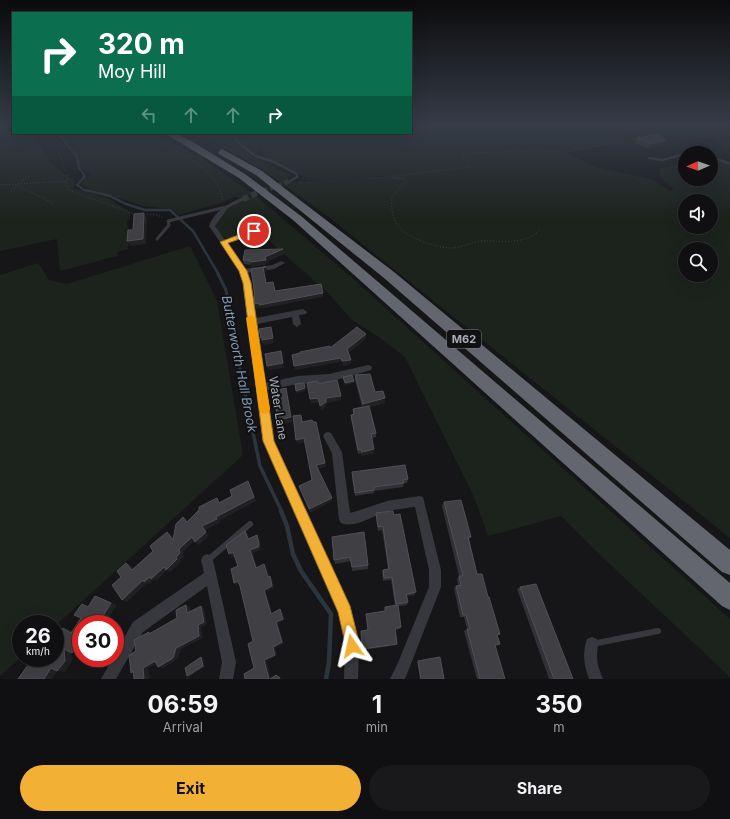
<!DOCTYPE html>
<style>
:root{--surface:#101012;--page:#19191b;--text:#f1f3f6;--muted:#9c9d9f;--line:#303032;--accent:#f2b134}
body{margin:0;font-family:Inter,sans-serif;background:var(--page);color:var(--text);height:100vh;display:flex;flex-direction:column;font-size:15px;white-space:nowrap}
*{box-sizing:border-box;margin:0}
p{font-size:13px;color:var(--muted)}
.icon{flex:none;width:22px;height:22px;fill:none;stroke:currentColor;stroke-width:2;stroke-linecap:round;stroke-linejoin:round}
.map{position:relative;height:679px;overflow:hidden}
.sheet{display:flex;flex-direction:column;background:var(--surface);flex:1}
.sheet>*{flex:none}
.guide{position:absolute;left:12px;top:12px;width:400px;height:122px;border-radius:0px;box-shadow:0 4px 16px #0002,0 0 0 1px var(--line);background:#0b6e4f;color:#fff;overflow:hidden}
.needle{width:26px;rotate:268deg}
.tools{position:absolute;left:678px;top:146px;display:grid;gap:8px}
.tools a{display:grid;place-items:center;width:40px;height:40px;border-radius:50%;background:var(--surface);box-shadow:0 4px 16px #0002,0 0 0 1px var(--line);font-size:20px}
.speed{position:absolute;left:12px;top:615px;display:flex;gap:8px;font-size:20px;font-weight:700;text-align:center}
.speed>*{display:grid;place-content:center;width:52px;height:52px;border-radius:50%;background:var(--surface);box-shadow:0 4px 16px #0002,0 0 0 1px var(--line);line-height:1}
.speed small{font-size:10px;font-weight:400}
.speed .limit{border:6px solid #d22;background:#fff;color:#111}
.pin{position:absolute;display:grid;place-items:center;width:34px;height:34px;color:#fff;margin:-17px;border:2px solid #fff;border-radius:50%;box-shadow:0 1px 4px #0007}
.me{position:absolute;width:44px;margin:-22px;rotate:349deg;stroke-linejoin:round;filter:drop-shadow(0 0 3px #0008)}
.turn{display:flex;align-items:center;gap:14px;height:84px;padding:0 20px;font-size:18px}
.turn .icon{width:52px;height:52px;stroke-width:2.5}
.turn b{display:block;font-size:28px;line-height:34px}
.lanes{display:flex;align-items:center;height:38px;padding:0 20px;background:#0003;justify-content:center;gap:20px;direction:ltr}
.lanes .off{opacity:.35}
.eta{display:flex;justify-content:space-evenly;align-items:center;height:68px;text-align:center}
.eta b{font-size:24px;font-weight:700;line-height:28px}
.primary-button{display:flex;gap:8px;margin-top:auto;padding:8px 20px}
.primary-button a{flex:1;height:46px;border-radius:24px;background:var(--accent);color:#111;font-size:16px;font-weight:700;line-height:46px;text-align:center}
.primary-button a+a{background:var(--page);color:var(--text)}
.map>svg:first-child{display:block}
.green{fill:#1c231d;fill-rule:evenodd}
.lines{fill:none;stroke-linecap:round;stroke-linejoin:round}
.stream-far4{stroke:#2c353c;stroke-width:2}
.stream-far3{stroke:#2c353c;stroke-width:2.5}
.stream-far2{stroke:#2c353c;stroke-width:3}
.stream-far1{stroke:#2c353c;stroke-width:3.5}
.stream{stroke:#2c353c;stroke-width:4.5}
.minor-tunnel-far1{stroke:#333438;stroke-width:5;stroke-dasharray:5 2.5;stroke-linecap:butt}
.minor-tunnel{stroke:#333438;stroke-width:6;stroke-dasharray:6 3;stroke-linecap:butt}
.path{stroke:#3d3f44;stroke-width:1;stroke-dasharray:1 2;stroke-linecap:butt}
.service-far2{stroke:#37383d;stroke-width:2.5}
.service-far1{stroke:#37383d;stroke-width:3}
.service{stroke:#37383d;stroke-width:6}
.minor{fill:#37383d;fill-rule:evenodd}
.motorway{fill:#63666e;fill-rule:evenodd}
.wall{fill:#323236}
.shaded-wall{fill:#212124}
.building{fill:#3f3f44;stroke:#4f5156}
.route{fill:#f2b134;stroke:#9d7322}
.slow{fill:#f59e0b}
.labels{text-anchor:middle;stroke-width:4;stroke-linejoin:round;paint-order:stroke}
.shield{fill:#111113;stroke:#7b7e86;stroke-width:1}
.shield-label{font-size:11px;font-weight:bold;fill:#a8adb8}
.street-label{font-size:12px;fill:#a8adb8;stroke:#111113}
.water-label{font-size:13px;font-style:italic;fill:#7f9bb3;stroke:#111113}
</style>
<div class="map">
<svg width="730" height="679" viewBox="0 0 730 679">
<rect width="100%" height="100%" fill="#161618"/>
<!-- green -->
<g class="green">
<path d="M 0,125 L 13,125 L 13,133 L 34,133 C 43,156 53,168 75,180 L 73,188 L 106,197 L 130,212 L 130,220 L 127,221 L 129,235 L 128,249 L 117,252 L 117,256 L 60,271 L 57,239 L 0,251 Z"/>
<path d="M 411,125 L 635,125 L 636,129 L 645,131 L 659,125 L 730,125 L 730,139 C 721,142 715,137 705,136 C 684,134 660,132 639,137 L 643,133 L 635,130 L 617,134 L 625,138 L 616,139 L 623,142 L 566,153 L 596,167 L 653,180 L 669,191 L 674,189 L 659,176 L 660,169 L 685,162 L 685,179 L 711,179 L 711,158 L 730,165 L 730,538 L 330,218 L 265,171 L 198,133 L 230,133 L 241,147 L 251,156 L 290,175 L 288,180 L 290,182 L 387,177 L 387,176 L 317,179 L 305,177 L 263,155 L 261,151 L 268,137 L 267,133 L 411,133 ZM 685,201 L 711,201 L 711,227 L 685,227 ZM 685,249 L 711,249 L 711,275 L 685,275 Z"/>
<polygon points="60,133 155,133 203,159 253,194 242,198 234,197 224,202 179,215 171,209 143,206 87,188 81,184 83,181 90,175 80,167 78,157"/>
<path d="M 234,133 L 264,133 L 266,136 L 258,151 L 260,156 L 265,159 C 252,154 242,145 234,133 Z"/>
<path d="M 255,195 L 350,276 L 730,619 L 730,677 L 598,553 L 561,516 L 488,536 L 475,499 L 405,357 L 383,340 L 351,319 L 328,293 L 256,229 C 238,235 222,248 215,224 L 230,205 Z"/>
<polygon points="190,246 217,301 243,455 55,626 55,624 21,624 21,657 0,676 0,275 38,263 49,280 67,284"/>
</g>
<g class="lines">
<!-- stream-far4 -->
<polyline class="stream-far4" points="58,133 77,157 79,168 85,176 77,185 84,190 90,191"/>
<!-- stream-far3 -->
<polyline class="stream-far3" points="86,190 110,196 126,204 145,210 170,210 193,231 219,275"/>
<!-- stream-far2 -->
<polyline class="stream-far2" points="218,274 226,290 242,380"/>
<!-- stream-far1 -->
<polyline class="stream-far1" points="242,379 260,466 282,512"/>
<!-- stream -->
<polyline class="stream" points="281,511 287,526 293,554 301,571 331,614 329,662 326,679"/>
<!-- minor-tunnel-far1 -->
<polyline class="minor-tunnel-far1" points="263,191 290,181"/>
<!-- minor-tunnel -->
<polyline class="minor-tunnel" points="243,199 265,190"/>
<!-- path -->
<g class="path">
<polyline points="513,125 526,133"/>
<polyline points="411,129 446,135 519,133 607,139 638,139"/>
<path d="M 142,133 C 169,149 218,165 223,201"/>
<polyline points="665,139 686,147"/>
<polyline points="260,151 267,139 266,133"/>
<polyline points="29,176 18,183 18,186 45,199 53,204"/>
<polyline points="394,176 470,167 462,154 467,153 531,151 567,152 624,140"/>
<path d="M 303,178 L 314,180 L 388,177 L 405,179 L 406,182 L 392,196 C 391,206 392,218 398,226 C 407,238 437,248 451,248 C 462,248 471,242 481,241 C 502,240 524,246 540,230"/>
<polyline points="64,182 67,183 68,190 132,213 139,214"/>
<polyline points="0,185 67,181 68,174 63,166 60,155 41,133"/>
<polyline points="11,191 17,185"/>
<polyline points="144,214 157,215 164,218"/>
</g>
<!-- service-far2 -->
<g class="service-far2">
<polyline points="232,133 238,142 255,156 272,161 297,174 297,177 290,181"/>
<polyline points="693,153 699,152"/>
<polyline points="649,158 662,160 685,154"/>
</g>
<!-- service-far1 -->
<polyline class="service-far1" points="157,239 169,225 168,221 226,207"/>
<!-- service -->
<g class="service">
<polyline points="208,560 250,524"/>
<polyline points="592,644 658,631"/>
</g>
<!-- minor -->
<g class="minor">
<polygon points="697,151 701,151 703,153 697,153"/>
<polygon points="711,156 730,162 730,165 711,159"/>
<path d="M 241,198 L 246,199 L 228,208 L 215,226 L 225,240 L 252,230 L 256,230 L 256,232 L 227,243 L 245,269 L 272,265 L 282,261 L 285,263 L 274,269 L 247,273 L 251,283 L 256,318 L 303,309 L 307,312 L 306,314 L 299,315 L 301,324 L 297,327 L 293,324 L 292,317 L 257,324 L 265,383 L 298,376 L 329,374 L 368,365 L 371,366 L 372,368 L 371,370 L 368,371 L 329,382 L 298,384 L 266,390 L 274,441 L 351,611 L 359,646 L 358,679 L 344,679 L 345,646 L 339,611 L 264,441 L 249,324 L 247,322 L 248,320 L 243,283 L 240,271 L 209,226 C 214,211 228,204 241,198 Z"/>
<path d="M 328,432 L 331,433 L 342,452 L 350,513 L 357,511 L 387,501 L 419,496 L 423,497 L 424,501 L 441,570 L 441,587 L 405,679 L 390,679 L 397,665 L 429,587 L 429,570 L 415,507 C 406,508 396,509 387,512 C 373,515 355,529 341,523 L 339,519 L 332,453 L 323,436 L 325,433 Z"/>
<polygon points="207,554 211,556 213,560 236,662 233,679 219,679 222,662 207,586 143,632 116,679 101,679 113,658 115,658 115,654 133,622 204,573 201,560 203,556"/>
<path d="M 592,637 L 597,639 C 599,645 597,650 597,656 C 597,664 600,672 603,679 L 589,679 C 584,665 582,653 587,639 Z"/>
</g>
<!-- motorway -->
<g class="motorway">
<polygon points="164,133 175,133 193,142 245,174 301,216 730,583 730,610 722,606 293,220 239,178"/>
<polygon points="222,149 262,171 394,272 730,550 730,575 722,572 384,278 256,175 219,154 218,152"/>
</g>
</g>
<!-- wall -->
<g class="wall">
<polygon points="637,138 663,144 648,149 635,143"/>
<polygon points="283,249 284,254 266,262 267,264 251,267 251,265 244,264 243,260"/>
<polygon points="355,375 375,392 385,398 385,403 369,407 376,433 376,437 372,438 374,453 362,456 361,453 358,454 351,419 351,415 353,414 353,409 362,407 355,380"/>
<polygon points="352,476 408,479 407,483 404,483 403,487 374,491 374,493 355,496"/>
<polygon points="444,502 471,537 469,539 477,574 488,597 500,634 497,635 500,644 495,646 505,679 477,679 464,631 467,629 464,617 460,617 454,588 456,586 458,585 457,579 459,576 442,506"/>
<polygon points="376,513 394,515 416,592 414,595 407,596 408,602 407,605 398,606 401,627 400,629 395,630 397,644 396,645 363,650 361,631 368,630 366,617 385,612 385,607 395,606 391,580 383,581 382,573 383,570 388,569 382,530 378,531 376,518"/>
<polygon points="332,537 368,565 368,569 352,571 351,561 335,564 334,560"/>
<polygon points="520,587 573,679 549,679 517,589"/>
<polygon points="417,661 418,661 444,679 420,679"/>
</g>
<!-- shaded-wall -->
<g class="shaded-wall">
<polygon points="666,140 663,144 648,149 650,144"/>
<polygon points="144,213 147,218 146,244 130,246 127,241"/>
<polygon points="283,249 284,254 266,262 267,264 251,267 250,262 265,257"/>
<polygon points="263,267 266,267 268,271 264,272"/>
<polygon points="323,293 323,297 260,309 260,308 256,309 255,304"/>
<polygon points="271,327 274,343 264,345 263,343 262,343 261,338"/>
<polygon points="366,334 366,339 347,354 347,349"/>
<polygon points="281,351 284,368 269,370 267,366"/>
<polygon points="341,358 341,362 295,370 294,366"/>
<polygon points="351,360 351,364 343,366 342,361"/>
<polygon points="354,381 354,383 345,385 345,383"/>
<polygon points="286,388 292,422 280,425 278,420"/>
<polygon points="305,388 306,391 297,393 296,391"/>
<polygon points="341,396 341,400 327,403 326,407 321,411 320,406 326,398"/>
<polygon points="318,398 319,402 311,404 310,399"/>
<polygon points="385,398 385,403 363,409 363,404"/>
<polygon points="304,438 305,442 298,444 296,440"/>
<polygon points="374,449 374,453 362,456 362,452"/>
<polygon points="325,463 326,467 317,469 316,465"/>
<polygon points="248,481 256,501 219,521 220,523 205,530 209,535 199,545 195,542 202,526 216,517"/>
<polygon points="332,498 332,501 310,513 309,509"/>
<polygon points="245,531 248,534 250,543 248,539"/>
<polygon points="167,532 171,535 177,543 173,540"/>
<polygon points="257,535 259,538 261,547 260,550 253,553 258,571 256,568 250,550"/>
<polygon points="192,537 195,540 184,551 183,554 184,556 180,560 181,562 170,572 167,570 156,581 153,580 149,584 147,583 127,602 122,600 143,580 150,577 176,557 180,548"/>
<polygon points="233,552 236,554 232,557 229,554"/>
<polygon points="126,563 131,566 137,573 132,570"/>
<polygon points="264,564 266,567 270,580 268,577"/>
<polygon points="270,576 272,579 274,588 266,592 273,615 271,614 264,590"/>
<polygon points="238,581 241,583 237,585 234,583"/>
<polygon points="95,596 117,605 107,620 103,619 99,624 92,624"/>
<polygon points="186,605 190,607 191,615 187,613"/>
<polygon points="201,606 204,608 207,624 201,627 203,638 181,649 178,659 163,668 158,667 198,625"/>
<polygon points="280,609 282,611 285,620 278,624 284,644 275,648 277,655 267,661 271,679 269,679 264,660 273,647 276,622"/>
<polygon points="63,628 70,630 78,634 71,633"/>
<polygon points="81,640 81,651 79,654 72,653"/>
<polygon points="64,649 71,650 72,662 65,672 57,671"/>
<polygon points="201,657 203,658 205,667 189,677 187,676"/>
<polygon points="155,661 160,662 148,668 150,678 148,679 142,679 143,668"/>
<polygon points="51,668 59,668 52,679 44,679"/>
<polygon points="186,677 190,678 191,679 186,679"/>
</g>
<!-- building -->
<g class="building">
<polygon points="658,134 666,140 650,144 637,138"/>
<polygon points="144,213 143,239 127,241 128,230 133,230 134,214"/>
<polygon points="283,249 265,257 266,260 250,262 249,260 243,260 245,250"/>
<polygon points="263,267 266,283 273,282 275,291 321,284 323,293 259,305 259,303 255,304 254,296 255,296 251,269 266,267"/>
<polygon points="271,327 273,338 262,340 262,337 261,338 259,329"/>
<polygon points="357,327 366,334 347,349 351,360 342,361 341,358 294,366 292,355 300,353 300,352 330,346 330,348"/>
<polygon points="281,351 283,363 267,366 265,354"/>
<polygon points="370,374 375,392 383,391 385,398 363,404 355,375"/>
<polygon points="352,375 354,381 345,383 343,377"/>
<polygon points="337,380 341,396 326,398 326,402 320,406 318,398 310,399 307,383 317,381 318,383 322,383"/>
<polygon points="304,383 305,388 296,391 295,384"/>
<polygon points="286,388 291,417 278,420 273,391"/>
<polygon points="369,406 376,433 371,434 374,449 362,452 361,449 358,450 351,415 354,414 353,409"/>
<polygon points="301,415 302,422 312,420 313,422 316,422 325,463 316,465 332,498 309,509 299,486 312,480 304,438 296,440 293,416"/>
<polygon points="405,465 408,479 403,480 404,483 374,487 374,490 355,493 352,472"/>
<polygon points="248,481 254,497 216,517 217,519 202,526 206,532 195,542 192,537 180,548 179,551 180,553 176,557 177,559 166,570 164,567 151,579 150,577 144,582 143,580 122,600 112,585 121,577 117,571 126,563 132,570 153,551 150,546 167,532 173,540 176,524 183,517 187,522 199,510 199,507 217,498 219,503 232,496 230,490"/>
<polygon points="461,500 471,537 468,537 477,574 482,574 488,597 489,597 500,634 497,635 500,644 495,645 505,679 480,679 467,629 470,629 466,615 463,615 456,586 461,585 459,576 463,576 444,502"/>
<polygon points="393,511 394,515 400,514 416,592 406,594 408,602 396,604 392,577 384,578 383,570 389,569 383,526 378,527 376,513"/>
<polygon points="245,531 248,539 257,535 259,544 258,547 250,550 256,568 264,564 268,577 270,576 272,586 264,590 271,614 280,609 283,619 276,622 282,642 273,647 275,655 264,660 269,679 245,679 244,674 254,668 248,644 253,641 240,586 238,581 234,583 231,569 238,566 233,552 229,554 226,545"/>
<polygon points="364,532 368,565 352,567 350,557 334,560 332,537"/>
<polygon points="536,584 573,679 554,679 520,587"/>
<polygon points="95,596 111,603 101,619 97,616 92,624 81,624 81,640 72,653 64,649 65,661 57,671 51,668 44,679 18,679 33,658 55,658 55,639 63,628 71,633 81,618 74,615 82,604 88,607"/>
<polygon points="186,605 187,613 201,606 204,622 198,625 199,636 176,648 173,658 158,667 155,661 143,668 144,678 142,679 134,679 133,671 131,673 129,655 136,651 134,640 149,632 149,634 177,618 176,610"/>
<polygon points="398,605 401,627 395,628 397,644 362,649 361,631 368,630 366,614 385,611 385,607"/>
<polygon points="201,657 203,666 187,676 185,668"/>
<polygon points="440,657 444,679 421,679 418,661"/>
<polygon points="276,675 279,677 280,679 270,679"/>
</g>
<!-- sky -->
<linearGradient id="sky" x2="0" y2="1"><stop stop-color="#0c0c0d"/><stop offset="0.57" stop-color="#363c48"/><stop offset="1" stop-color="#363c48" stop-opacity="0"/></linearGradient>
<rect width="730" height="220" fill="url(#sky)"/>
<!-- route -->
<polygon class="route" points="254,229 257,230 257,233 228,243 247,271 251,283 274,441 350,606 360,646 357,651 352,653 347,651 338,612 263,441 243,283 239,271 220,242"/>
<!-- slow -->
<polygon class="slow" points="251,315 255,318 270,409 268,413 265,414 261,413 259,409 246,318"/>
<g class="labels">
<!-- shield labels -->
<rect class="shield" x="447" y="330" width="34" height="18" rx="3"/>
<g class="shield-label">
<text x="464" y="343">M62</text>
</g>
<!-- street labels -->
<g class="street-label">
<text transform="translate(278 408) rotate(81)" y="4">Water Lane</text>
</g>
<!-- water labels -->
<g class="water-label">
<text transform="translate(240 364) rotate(79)" y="5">Butterworth Hall Brook</text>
</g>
</g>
</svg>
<div class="tools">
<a><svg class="needle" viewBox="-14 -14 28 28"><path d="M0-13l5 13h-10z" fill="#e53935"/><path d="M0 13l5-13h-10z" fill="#9c9d9f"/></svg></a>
<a><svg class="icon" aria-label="sound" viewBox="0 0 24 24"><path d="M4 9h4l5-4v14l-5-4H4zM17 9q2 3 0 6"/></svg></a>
<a><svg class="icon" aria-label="search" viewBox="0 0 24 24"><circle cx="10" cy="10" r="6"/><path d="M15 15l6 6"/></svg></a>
</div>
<div class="speed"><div>26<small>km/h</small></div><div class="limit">30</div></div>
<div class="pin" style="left:254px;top:231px;background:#d93025"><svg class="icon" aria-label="arrive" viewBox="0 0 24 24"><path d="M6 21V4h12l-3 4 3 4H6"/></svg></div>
<svg class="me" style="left:352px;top:646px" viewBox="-20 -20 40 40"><path d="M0-17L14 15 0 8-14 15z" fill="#f2b134" stroke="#fff" stroke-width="4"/></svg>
<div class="guide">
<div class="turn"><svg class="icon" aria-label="right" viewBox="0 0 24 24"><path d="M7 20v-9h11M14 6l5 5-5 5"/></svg><div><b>320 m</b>Moy Hill</div></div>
<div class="lanes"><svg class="icon off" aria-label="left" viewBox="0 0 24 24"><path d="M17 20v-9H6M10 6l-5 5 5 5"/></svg><svg class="icon off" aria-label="ahead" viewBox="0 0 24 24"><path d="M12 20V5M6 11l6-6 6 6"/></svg><svg class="icon off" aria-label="ahead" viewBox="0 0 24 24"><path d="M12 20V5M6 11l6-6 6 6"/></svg><svg class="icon" aria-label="right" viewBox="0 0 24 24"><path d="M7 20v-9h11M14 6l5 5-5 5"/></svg></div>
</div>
</div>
<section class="sheet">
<div class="eta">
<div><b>06:59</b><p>Arrival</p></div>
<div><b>1</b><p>min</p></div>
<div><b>350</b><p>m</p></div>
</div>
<div class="primary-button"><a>Exit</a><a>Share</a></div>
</section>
